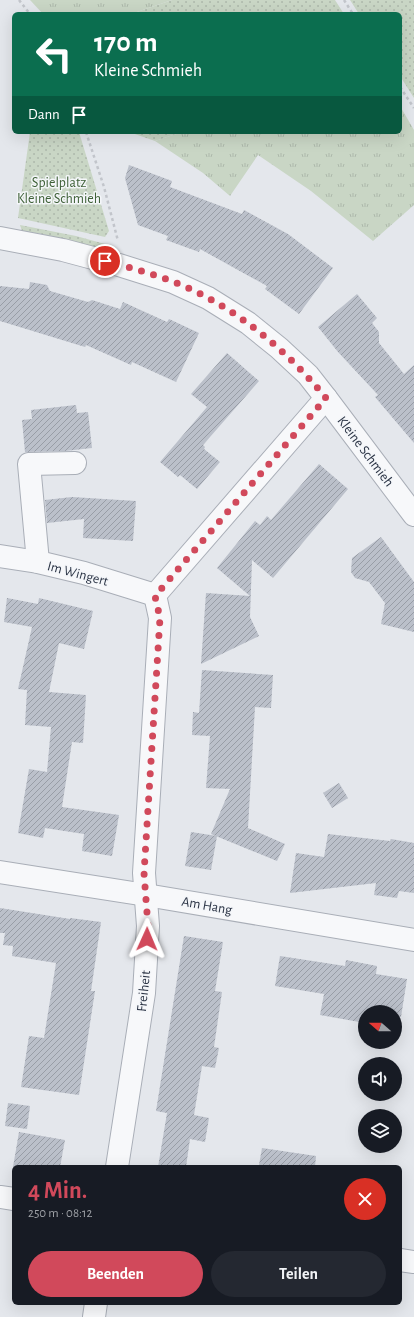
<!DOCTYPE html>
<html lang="de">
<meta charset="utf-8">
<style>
:root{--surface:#171b24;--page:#242831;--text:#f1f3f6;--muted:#9ea1a6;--accent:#d1495b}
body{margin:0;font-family:"Alegreya Sans",sans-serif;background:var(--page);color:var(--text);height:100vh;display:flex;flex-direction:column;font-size:15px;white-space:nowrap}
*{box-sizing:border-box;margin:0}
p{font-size:13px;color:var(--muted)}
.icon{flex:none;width:22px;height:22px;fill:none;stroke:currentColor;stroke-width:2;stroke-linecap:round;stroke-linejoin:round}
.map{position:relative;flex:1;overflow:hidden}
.sheet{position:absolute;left:12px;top:1165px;width:390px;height:140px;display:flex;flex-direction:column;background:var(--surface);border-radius:6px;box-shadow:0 4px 16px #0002}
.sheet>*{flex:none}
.hud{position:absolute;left:12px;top:12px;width:390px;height:122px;border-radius:6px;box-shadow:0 4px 16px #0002;background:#0b6e4f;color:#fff;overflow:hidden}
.needle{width:26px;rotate:290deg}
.buttons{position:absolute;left:358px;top:1005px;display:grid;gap:8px}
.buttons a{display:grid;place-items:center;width:44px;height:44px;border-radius:50%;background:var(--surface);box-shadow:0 4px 16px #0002;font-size:20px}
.pin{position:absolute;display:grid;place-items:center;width:34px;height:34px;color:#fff;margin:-17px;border:2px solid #fff;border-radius:50%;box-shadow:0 1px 4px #0007}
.me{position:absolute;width:44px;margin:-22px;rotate:1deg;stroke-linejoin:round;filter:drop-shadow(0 0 3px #0008)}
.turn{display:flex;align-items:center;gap:14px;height:84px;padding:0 16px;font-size:18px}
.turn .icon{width:52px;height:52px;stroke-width:2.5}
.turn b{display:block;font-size:28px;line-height:34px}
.then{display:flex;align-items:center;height:38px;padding:0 16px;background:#0003;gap:8px;font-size:15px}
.round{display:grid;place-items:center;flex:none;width:42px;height:42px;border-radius:21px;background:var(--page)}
.head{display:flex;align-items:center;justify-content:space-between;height:68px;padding:0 16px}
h1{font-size:24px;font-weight:700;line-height:30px;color:var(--accent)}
.button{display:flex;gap:8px;margin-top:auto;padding:8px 16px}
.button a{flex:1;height:46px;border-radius:24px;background:var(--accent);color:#fff;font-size:16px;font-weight:700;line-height:46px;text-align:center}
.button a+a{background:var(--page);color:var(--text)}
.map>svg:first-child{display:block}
.grass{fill:url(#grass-tufts)}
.park{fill:url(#park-dots)}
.building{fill:url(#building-hatch)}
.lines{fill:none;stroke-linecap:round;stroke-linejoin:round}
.minor-casing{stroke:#a9aeb7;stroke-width:24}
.path{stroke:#c2c5cb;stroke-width:2.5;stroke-dasharray:3 3;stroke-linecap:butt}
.minor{stroke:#f7f8fa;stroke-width:22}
.route{stroke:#d1495b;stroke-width:7;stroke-dasharray:0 12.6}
.labels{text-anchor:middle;stroke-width:3;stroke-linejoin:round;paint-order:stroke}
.park-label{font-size:14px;fill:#3f6138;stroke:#f4f6f9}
.street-label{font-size:14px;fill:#2b3445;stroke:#f4f6f9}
</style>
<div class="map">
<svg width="414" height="1317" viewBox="0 0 414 1317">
<defs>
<pattern id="grass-tufts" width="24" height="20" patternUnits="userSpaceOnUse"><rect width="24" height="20" fill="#c9d6c5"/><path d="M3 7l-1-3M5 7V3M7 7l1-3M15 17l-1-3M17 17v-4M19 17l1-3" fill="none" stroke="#adb8ab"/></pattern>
<pattern id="park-dots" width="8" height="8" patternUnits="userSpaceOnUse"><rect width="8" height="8" fill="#c9d6c5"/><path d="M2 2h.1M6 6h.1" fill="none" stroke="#adb8ab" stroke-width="1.8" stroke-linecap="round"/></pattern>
<pattern id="building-hatch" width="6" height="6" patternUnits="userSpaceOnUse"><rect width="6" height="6" fill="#bbc0ca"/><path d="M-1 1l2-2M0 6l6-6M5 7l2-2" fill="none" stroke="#989da6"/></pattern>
</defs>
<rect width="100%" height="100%" fill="#e4e7ec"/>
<!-- grass -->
<g class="grass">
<polygon points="30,0 172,0 131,14 43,14"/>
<polygon points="400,106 414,130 414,205 373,241 311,191 258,155 230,196 203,173 155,141 182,132 400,132"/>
</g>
<!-- park -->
<g class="park">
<polygon points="172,0 335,0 344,14 131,14"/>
<polygon points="350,0 414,0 414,98 400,76 400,14 359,14"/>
<polygon points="30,132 79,132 109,231 105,237 18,218"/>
<polygon points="129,132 182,132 155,141"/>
<polygon points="20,225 76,236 105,244 101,250 42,234 22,231"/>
</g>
<!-- building -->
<g class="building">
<polygon points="129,165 172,181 170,187 242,214 244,210 288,234 333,268 299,314 265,289 267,286 200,249 199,252 166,240 168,236 138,225 125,178"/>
<polygon points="30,282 47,285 50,291 88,302 92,300 120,309 123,302 167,322 169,319 199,333 176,382 132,362 131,365 86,345 85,347 0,321 0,286 29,289"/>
<polygon points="357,294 377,318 372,323 379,332 379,343 404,374 414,365 414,443 375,397 378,395 338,352 318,327"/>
<polygon points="227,353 259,381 203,445 205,447 204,449 220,462 197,489 180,475 178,477 160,462 207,407 191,394"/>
<polygon points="76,405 77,413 88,412 92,448 65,451 25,452 22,420 32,419 31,410"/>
<polygon points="319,464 348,489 273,578 252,560 250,617 259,636 201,664 206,593 250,596 217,568 255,521 260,525 267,516 271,520"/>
<polygon points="72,497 136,501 133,541 83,538 84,519 47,523 45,500"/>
<polygon points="381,537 414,582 414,632 381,624 385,603 369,582 355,578 351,572 352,558"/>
<polygon points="7,598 38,604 39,598 93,611 84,649 59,643 49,692 86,695 83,743 72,742 62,807 119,815 112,856 82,851 84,834 45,828 43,838 18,833 29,769 47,772 51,727 25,725 27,690 18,689 32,627 4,622"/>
<polygon points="202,670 273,675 271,708 255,707 248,828 285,844 277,861 211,834 230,789 206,788 210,736 192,735 193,712 199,713"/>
<polygon points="339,783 348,798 332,808 323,793"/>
<polygon points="191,832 217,836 211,870 185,866"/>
<polygon points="328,834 390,841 391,839 414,843 414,893 399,891 397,898 374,895 376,883 290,893 296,853 324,857"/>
<polygon points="0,908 70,919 70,918 101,922 91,991 95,991 79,1095 21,1087 29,1036 44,1038 56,963 12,956 13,946 3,945 5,933 0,933"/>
<polygon points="184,936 223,942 215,991 222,992 214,1047 219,1048 215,1068 202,1066 194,1115 209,1118 205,1142 190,1139 186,1167 158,1167 167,1113 156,1111"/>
<polygon points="280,956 345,966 346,960 377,966 376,974 407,979 401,1017 395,1016 395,1012 365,1011 365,1023 320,1015 324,994 275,986"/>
<polygon points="8,1103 30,1106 27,1129 5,1126"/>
<polygon points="19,1132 65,1140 60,1167 13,1167"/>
<polygon points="262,1148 316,1156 315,1167 270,1167 259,1165"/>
</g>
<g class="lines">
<defs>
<g id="minor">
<polyline points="0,238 63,250 119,265 173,282 208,298 248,323 279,348 308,375 326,398 414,515"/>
<polyline points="0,556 38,562 84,573 155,595"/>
<polyline points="38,562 29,464 75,463"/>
<polyline points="155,595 326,398"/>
<polyline points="0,872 146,895 414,940"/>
<polyline points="117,1167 144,993 148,926 144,873 160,618 155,595"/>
<polyline points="0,1197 14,1199"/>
<polyline points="400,1260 414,1262"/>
<polyline points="94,1317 96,1303"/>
</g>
</defs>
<!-- minor casing -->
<use href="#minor" class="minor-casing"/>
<!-- path -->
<g class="path">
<polyline points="19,0 30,14"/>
<polyline points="344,0 353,14"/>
<polyline points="400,87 414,108"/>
<polyline points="86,132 104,187 118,241"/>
</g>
<!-- minor -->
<use href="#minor" class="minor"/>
</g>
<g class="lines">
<!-- route -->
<path class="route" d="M 105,261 C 140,270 176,280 208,298 C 254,323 293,358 326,398 L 155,596 L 160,618 L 144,873 L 148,926 L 147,939"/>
</g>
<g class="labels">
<!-- park labels -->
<g class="park-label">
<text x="59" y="187">Spielplatz<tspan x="59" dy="16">Kleine Schmieh</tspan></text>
</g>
<!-- street labels -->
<g class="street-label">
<text transform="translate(366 451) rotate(53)" y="5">Kleine Schmieh</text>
<text transform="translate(78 573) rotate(15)" y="5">Im Wingert</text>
<text transform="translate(207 905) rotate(10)" y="5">Am Hang</text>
<text transform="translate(143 991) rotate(-84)" y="5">Freiheit</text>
</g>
</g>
</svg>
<div class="buttons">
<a><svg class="needle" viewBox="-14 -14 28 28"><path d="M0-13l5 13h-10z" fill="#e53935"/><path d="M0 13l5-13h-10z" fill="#9ea1a6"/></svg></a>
<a><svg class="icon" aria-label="sound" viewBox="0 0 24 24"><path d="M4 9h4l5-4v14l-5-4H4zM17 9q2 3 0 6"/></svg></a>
<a><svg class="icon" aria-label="layers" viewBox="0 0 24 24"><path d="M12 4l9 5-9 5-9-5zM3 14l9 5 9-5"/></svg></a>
</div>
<div class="pin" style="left:105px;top:261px;background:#d93025"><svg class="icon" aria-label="arrive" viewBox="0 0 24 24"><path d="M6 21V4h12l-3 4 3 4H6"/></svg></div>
<svg class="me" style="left:147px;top:939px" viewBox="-20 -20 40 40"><path d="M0-17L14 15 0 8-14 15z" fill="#d1495b" stroke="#fff" stroke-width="4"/></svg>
<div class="hud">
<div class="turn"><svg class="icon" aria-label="left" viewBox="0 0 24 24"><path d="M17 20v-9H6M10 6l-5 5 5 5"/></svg><div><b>170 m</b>Kleine Schmieh</div></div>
<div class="then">Dann<svg class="icon" aria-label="arrive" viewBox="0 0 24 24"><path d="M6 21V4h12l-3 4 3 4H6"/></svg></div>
</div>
<section class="sheet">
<div class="head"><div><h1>4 Min.</h1><p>250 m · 08:12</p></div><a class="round" style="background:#d93025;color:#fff"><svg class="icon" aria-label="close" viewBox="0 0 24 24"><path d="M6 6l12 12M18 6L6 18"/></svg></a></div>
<div class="button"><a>Beenden</a><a>Teilen</a></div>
</section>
</div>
